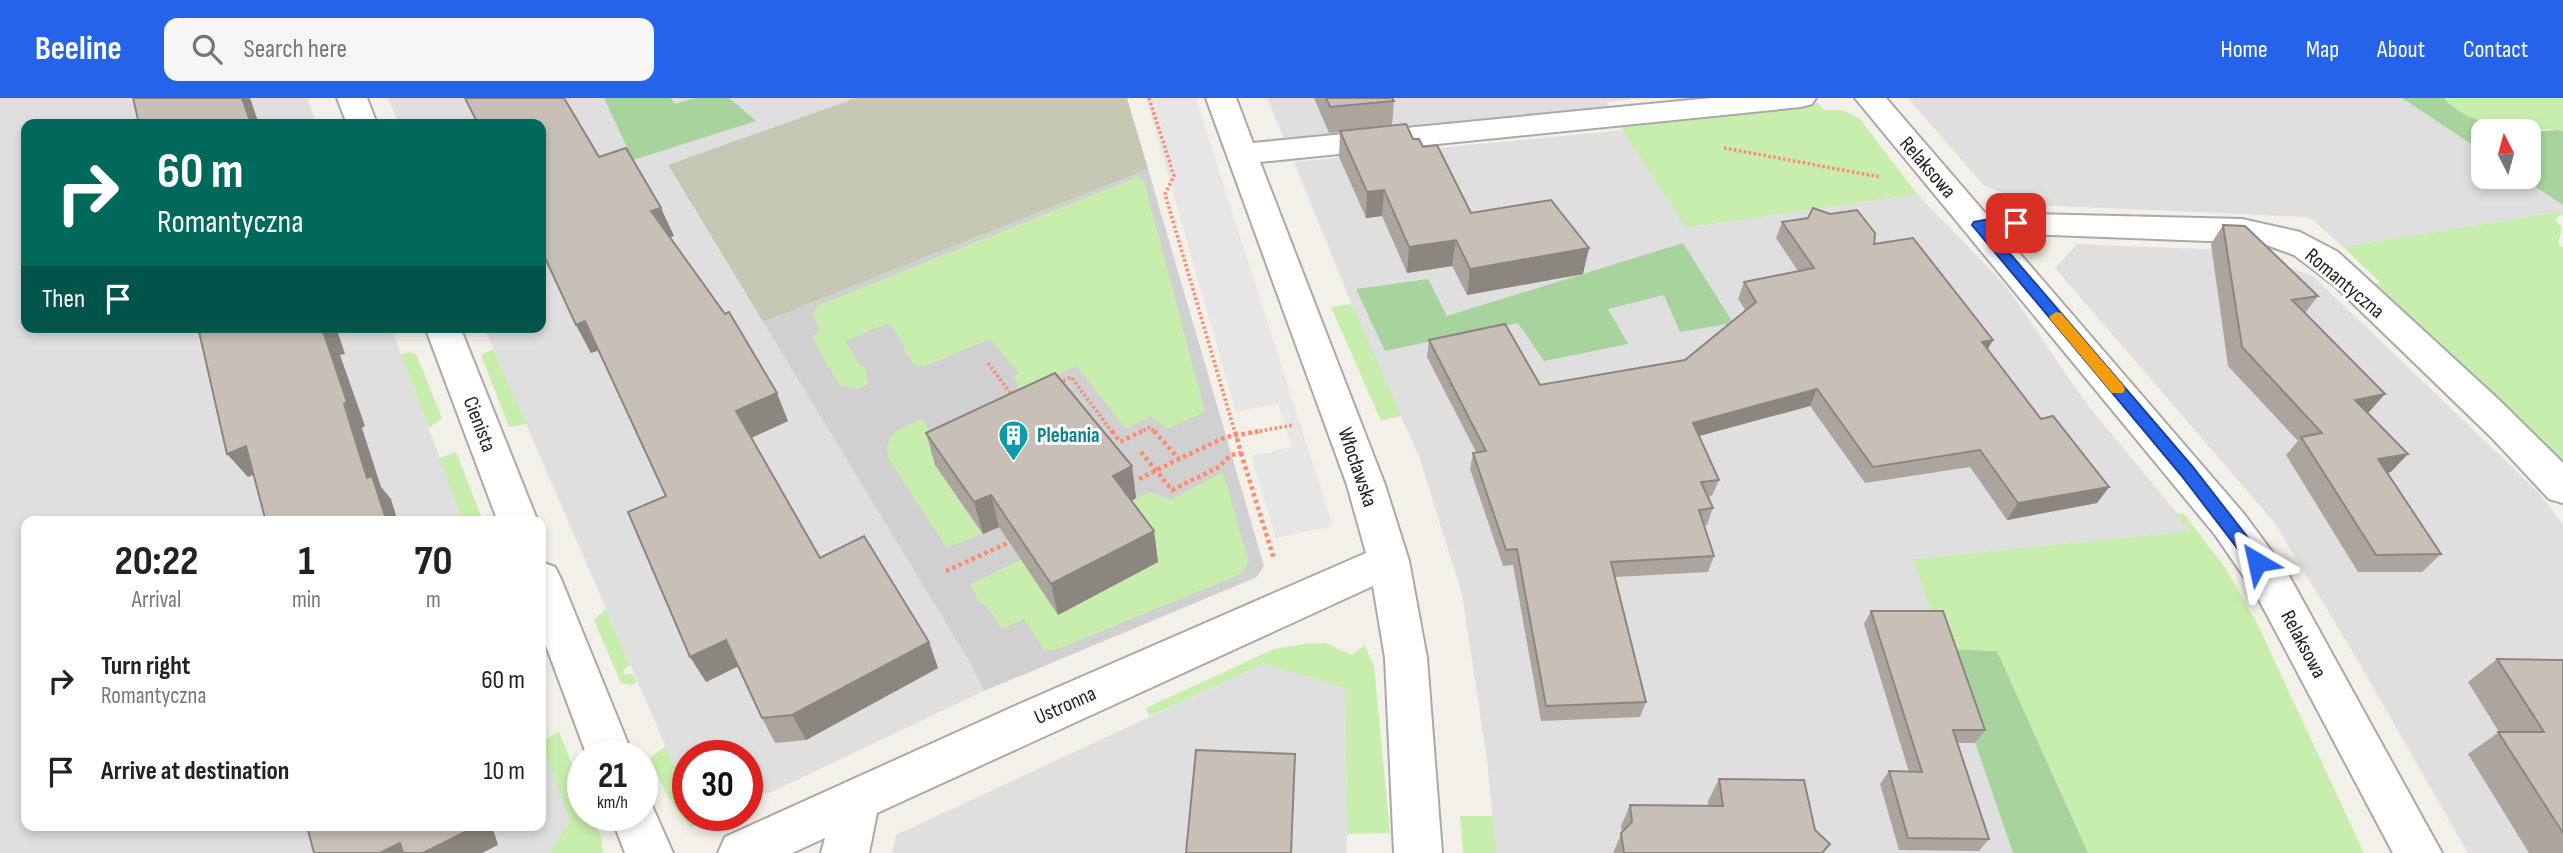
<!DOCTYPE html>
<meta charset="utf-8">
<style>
:root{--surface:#fff;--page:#f6f6f6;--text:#222;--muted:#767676;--accent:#2563eb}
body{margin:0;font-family:"Sofia Sans Condensed",sans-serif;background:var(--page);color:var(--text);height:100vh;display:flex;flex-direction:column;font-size:26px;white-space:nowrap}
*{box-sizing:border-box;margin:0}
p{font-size:23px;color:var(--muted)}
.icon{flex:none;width:38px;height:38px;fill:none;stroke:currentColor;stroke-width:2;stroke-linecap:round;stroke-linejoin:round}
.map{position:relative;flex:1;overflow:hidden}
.sheet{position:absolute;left:21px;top:418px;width:525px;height:315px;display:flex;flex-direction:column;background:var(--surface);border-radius:14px;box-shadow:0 4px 10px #0003}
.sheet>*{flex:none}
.guide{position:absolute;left:21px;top:21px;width:525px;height:214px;border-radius:14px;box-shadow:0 4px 10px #0003;background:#00695c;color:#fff;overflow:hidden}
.needle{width:46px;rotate:354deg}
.tools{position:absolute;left:2471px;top:21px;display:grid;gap:14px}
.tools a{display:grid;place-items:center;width:70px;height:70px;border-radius:14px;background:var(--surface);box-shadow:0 4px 10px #0003;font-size:35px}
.speed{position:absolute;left:567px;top:642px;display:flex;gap:14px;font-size:35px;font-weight:700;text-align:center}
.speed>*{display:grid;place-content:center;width:91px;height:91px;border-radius:50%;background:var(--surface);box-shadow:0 4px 10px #0003;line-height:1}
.speed small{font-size:18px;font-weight:400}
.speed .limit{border:10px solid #d22;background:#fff;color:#111}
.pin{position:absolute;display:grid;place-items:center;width:60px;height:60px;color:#fff;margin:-30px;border-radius:14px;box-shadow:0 4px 10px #0006}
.me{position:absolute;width:77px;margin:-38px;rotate:324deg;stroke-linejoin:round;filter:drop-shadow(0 0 5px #0008)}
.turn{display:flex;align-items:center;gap:24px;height:147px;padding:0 21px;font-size:32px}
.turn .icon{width:91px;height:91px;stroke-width:2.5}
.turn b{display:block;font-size:49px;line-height:60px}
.then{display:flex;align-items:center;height:66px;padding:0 21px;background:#0003;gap:14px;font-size:26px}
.eta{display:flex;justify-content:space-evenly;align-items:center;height:119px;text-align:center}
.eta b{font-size:42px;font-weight:700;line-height:49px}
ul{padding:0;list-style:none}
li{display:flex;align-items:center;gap:21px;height:91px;padding:0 21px}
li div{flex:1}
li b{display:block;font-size:26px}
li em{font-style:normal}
header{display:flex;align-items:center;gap:42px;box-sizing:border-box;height:98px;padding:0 35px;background:var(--accent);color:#fff}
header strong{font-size:33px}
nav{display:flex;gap:38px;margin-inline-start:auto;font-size:24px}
.search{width:490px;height:63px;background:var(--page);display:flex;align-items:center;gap:18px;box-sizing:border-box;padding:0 24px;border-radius:14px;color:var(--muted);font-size:26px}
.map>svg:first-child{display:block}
.residential{fill:#e0dfdf}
.religious{fill:#d0d0d0}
.construction{fill:#c6c8b3}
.grass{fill:#c7eead}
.forest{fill:#a7d39c}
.parking{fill:#e6e6e6}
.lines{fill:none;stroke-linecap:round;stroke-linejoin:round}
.minor-casing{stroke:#a9a9a9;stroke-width:4}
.path-far1{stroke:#ff8a6d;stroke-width:3.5;stroke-dasharray:2.5 2.5;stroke-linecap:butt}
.path{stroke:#ff8a6d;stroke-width:4.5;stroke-dasharray:3.5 3.5;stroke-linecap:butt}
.minor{fill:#fff;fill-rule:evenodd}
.wall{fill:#aca59d}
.shaded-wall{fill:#8c8680}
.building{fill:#c8c0b7;stroke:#8c8680;stroke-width:2}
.route{fill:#2563eb;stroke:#184099;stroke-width:2}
.slow{fill:#f59e0b}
.labels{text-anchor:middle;stroke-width:6;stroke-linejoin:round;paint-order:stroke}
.street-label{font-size:21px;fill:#222;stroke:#fff}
.culture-label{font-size:21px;font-weight:bold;fill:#0d838f;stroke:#fff;text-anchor:start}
</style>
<header>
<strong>Beeline</strong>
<div class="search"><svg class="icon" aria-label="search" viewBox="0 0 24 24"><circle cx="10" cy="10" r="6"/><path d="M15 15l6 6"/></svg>Search here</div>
<nav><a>Home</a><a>Map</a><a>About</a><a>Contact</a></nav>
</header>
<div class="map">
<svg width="2563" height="755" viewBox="0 0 2563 755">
<rect width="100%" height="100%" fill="#f2f0e8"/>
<!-- residential -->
<g class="residential">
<polygon points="0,0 307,0 317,26 26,26 26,229 391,229 463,423 26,424 26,728 541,728 541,642 570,722 550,755 0,755"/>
<polygon points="388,0 856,0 668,68 969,563 984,593 767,696 747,690 747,658 688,658 688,675 676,672 484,229 541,229 541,26 399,26"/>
<polygon points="1267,0 1642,0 1607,4 1609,9 1284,40"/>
<polygon points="1908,0 2402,0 2483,54 2483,79 2520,79 2563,107 2563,113 2343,149 2313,122 2305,119 2037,107 1984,88"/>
<polygon points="1624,32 1687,130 1917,96 2006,188 2085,304 2192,433 1913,461 2013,755 1496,755 1487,662 1462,496 1419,358 1367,244 1294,64"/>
<polygon points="2077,146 2250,153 2314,179 2539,395 2563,427 2563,755 2468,755 2351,551 2274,424 2055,170"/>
<polygon points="1263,566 1345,590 1347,755 892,755 896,737"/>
</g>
<!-- religious -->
<polygon class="religious" points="1148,71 1264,468 1257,479 984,593 969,563 763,224"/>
<!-- construction -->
<polygon class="construction" points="856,0 1127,0 1148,71 763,224 668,67"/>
<!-- grass -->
<g class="grass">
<path d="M 2444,0 L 2563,0 L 2563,33 C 2545,29 2525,35 2507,33 C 2491,32 2454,12 2444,0 Z"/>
<polygon points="1818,5 1824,12 1843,12 1860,21 1917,96 1686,130 1618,25"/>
<polygon points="1137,79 1144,83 1205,314 1167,331 1151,318 1126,331 1077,268 1020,292 1014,279 1019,275 990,241 925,268 917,269 904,253 905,248 889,225 845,243 860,267 865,270 868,287 857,291 839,286 812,240 820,232 813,217 817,208"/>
<polygon points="2563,113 2563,116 2555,121 2562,130 2558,146 2563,149 2563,376 2366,189 2380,184 2343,149"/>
<polygon points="1352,206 1401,318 1381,323 1331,209"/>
<polygon points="493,251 527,326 509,329 481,257"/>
<polygon points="409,254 416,256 442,320 429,330 401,257"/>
<polygon points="922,320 945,361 935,367 982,436 947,450 888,360 887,345 895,334"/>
<polygon points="456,354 483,423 463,423 439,360"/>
<polygon points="1223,374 1249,464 1241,476 1056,552 1044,552 1024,521 1002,531 986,507 979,505 970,486 1025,460 1058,516 1157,464 1115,412 1149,394 1170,402"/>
<polygon points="2183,415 2224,468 2256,523 2364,755 2088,755 1997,553 1943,551 1913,461 2191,433 2177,417"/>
<polygon points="606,511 630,567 623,572 625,577 632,575 637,584 630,587 621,585 594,522"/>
<polygon points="1326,545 1352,557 1364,547 1374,567 1390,735 1347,736 1345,590 1263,566 1150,618 1146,610 1274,551 1303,546"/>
<polygon points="559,634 583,693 583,718 592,718 601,739 603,755 550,755 570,722 541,643"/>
<path d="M 666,648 L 676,672 L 688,675 L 688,718 L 717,718 L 691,729 C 671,708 661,686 650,660 Z"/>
<polygon points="1460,718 1492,718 1496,755 1463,755"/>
</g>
<!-- forest -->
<g class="forest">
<polygon points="604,0 671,0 675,6 695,0 729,0 756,23 633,62"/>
<path d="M 2402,0 L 2444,0 C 2459,18 2483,23 2503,33 L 2483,33 L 2483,54 Z"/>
<polygon points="2559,32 2563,33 2563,107 2520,79 2529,79 2529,34"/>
<polygon points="1683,145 1733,225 1680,234 1664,197 1608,211 1628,246 1544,263 1518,225 1385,253 1356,191 1428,181 1447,218"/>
<polygon points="1943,551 1997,553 2088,755 2013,755"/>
</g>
<!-- parking -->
<polygon class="parking" points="1146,0 1196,0 1333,428 1276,440 1251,358 1292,349 1278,306 1236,314"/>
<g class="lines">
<defs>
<g id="minor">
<polygon points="337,0 367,0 377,26 347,26"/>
<polygon points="1206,0 1236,0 1253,45 1711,0 1816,0 1812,6 1801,9 1260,64 1385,387 1409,463 1427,560 1442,755 1394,755 1385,560 1373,488 877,715 869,755 821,755 825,740 792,755 718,755 725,739 1017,607 1366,455 1347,387"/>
<polygon points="1855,0 1886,0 1985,115 2242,121 2300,134 2338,154 2497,300 2563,365 2563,405 2549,401 2491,339 2336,189 2294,157 2261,145 2002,135 2244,416 2287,474 2442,755 2393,755 2257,498 2216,438"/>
<polygon points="425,229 460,229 538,424 498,424"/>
<polygon points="541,464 555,469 561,481 633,658 587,658 541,534"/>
<polygon points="642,700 650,703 673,755 625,755 611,718 642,718"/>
</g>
</defs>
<!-- minor casing -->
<use href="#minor" class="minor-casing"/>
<!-- path-far1 -->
<g class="path-far1">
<polyline points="1149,0 1174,78 1165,96 1235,335"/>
<polyline points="1724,50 1880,79"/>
<polyline points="988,265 1014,300"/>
<polyline points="1059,285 1071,279 1113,335"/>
<polyline points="1139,335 1150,329 1155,335"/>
<polyline points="1250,335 1293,327"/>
</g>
<!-- path -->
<g class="path">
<polyline points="1112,333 1120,344 1142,333"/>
<polyline points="1154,333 1179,361 1226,339 1260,333"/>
<polyline points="1141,354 1172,392 1217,370 1231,357 1241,355 1235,333"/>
<polyline points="1241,355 1274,461"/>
<polyline points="1139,381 1179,361"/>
<polyline points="946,473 1012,443"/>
</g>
<!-- minor -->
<use href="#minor" class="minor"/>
</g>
<!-- wall -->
<g class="wall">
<polygon points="1314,0 1392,0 1394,3 1392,28 1423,49 1471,115 1583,176 1467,197 1452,168 1407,175 1382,118 1366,120 1339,59 1340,34 1329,35"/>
<polygon points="599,59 674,138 670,139 788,323 751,340 820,460 929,544 938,570 806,642 775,645 762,620 738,568 706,584 666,398 598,252 591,255 576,227"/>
<polygon points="1782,124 1874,146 1993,242 1988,251 2041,321 2109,389 2097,405 2007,422 1970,369 1865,385 1810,308 1699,338 1719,382 1712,398 1708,399 1713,410 1707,427 1704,427 1714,458 1708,474 1615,479 1646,604 1640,619 1541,623 1513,467 1503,468 1470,371 1473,355 1476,354 1427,259 1429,242 1540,287 1685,262 1746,213 1738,201 1744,184 1798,173 1776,140"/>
<polygon points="2223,127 2318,198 2305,215 2369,314 2368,314 2391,374 2387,375 2441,456 2422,474 2358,474 2286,357 2298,343 2228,268 2211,146"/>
<polygon points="926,335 1132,368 1136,400 1132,403 1154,433 1158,464 1058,517 999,429 983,436 935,367"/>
<polygon points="1871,513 1985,632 1975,645 1958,645 1989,741 1979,753 1899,752 1880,686 1889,673 1909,674 1864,526"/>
<polygon points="2497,561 2563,562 2563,755 2529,755 2468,656 2499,634 2468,584"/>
<polygon points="1719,681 1815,732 1824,755 1613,755 1622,734 1621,728 1630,707 1708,708 1708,703"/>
</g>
<!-- shaded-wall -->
<g class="shaded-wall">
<polygon points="242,0 250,0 259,26 251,26"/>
<polygon points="1384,92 1382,118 1366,120 1367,94"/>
<polygon points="661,110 674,138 664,142 651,113"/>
<polygon points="1456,142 1452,168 1407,175 1409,149"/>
<polygon points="1589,150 1583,176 1467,197 1470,171"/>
<polygon points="585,223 600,252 591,255 576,227"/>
<polygon points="326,229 336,229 345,256 340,257 365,328 362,330 381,389 391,401 398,424 387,424 367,380 323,233"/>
<polygon points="1993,242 1983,259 1982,244"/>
<polygon points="1817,291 1810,308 1688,341 1693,325"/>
<polygon points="777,295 788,323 749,341 736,313"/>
<polygon points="2385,296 2369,314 2339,320 2355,302"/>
<polygon points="246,348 267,372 248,379 227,356"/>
<polygon points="2408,356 2391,374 2361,380 2378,361"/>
<polygon points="1132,368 1136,400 1118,410 1113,378"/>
<polygon points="2109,389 2097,405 2007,422 2018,405"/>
<polygon points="991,397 999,429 983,436 974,404"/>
<polygon points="1154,433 1158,464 1058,517 1051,486"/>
<polygon points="726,542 741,567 706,584 690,559"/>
<polygon points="929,544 938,570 806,642 792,617"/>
<polygon points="477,728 492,728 498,747 482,755 423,755"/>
<polygon points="400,745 410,755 380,755"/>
</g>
<!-- building -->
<g class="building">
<polygon points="133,0 242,0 251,26 139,26"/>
<polygon points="465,0 564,0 599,59 626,50 661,110 651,113 725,216 729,214 777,295 736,313 820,460 864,438 929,544 792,617 762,620 726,542 690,559 628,414 666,398 585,223 576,227 541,151 541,26 478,26"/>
<polygon points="1326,0 1392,0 1394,3 1330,9"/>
<polygon points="1406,26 1413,41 1419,41 1423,49 1437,47 1471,115 1551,102 1589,150 1470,171 1456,142 1409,149 1384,92 1367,94 1340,33"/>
<polygon points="1813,110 1830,116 1857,112 1875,135 1874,146 1913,140 1993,242 1982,244 2041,321 2053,318 2109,389 2018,405 1980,352 1873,369 1817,291 1693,325 1719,382 1701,384 1713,410 1699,412 1714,458 1611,464 1646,604 1546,608 1517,451 1506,452 1473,355 1486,353 1429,242 1505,226 1540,287 1685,262 1756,204 1744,184 1814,170 1782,124 1808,120"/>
<polygon points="2223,127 2245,128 2318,198 2292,202 2385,296 2355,302 2408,356 2378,361 2441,456 2376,457 2301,339 2322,335 2242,249"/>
<polygon points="198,229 326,229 327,232 323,233 347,304 344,306 367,380 372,378 387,424 266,424 246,348 227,356"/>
<polygon points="1055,275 1132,368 1113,378 1154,433 1051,486 991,397 974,404 926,335"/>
<polygon points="1871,513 1943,513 1985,632 1953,632 1989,741 1908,740 1889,673 1922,674"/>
<polygon points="2497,561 2563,562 2563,735 2498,634 2544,634"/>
<polygon points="1196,652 1295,656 1291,755 1186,755"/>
<polygon points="1719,681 1804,682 1815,732 1830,746 1822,755 1624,755 1621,735 1632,724 1630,707 1723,708"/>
<polygon points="307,728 477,728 423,755 403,755 400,745 380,755 314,755"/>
</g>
<!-- route -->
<polygon class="route" points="1995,120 2021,122 2021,128 1988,130 2192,368 2263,459 2266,464 2263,468 2251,468 2181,377 1972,127 1974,124"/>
<!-- slow -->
<polygon class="slow" points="2056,214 2061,215 2123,287 2125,291 2123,295 2112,295 2051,222 2049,219"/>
<!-- icons -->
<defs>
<symbol id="building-pin" viewBox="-11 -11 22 30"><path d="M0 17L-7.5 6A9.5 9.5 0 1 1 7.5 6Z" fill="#0f9aa8" stroke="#fff"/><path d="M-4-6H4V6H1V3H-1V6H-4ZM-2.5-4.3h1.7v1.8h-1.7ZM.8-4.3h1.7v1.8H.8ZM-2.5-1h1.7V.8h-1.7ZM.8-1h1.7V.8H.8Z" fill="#fff"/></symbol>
</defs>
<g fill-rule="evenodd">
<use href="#building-pin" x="996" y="320" width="35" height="47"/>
</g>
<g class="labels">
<!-- street labels -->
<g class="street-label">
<text transform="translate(1928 69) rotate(49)" y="7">Relaksowa</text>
<text transform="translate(2345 185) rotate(40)" y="7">Romantyczna</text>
<text transform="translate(480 326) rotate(69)" y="7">Cienista</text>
<text transform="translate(1358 369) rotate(71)" y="7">Włocławska</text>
<text transform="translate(2304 546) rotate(62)" y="7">Relaksowa</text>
<text transform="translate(1065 607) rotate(-24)" y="7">Ustronna</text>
</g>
<!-- culture labels -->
<g class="culture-label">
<text x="1037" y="344">Plebania</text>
</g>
</g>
</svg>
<div class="tools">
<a><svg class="needle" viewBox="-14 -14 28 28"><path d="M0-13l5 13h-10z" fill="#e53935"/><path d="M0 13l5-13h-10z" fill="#767676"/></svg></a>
</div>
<div class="speed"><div>21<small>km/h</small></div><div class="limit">30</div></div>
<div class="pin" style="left:2016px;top:125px;background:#d93025"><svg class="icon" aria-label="arrive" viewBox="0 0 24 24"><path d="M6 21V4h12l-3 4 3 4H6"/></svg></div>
<svg class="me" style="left:2257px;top:464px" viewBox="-20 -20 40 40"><path d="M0-17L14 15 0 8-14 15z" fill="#2563eb" stroke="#fff" stroke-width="4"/></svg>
<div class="guide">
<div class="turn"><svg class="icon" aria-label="right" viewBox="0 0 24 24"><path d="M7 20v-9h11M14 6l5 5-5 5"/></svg><div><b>60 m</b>Romantyczna</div></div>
<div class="then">Then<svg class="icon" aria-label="arrive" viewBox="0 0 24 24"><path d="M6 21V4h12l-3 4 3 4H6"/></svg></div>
</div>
<section class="sheet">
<div class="eta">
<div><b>20:22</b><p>Arrival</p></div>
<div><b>1</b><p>min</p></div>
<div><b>70</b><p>m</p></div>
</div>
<ul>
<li><svg class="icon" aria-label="right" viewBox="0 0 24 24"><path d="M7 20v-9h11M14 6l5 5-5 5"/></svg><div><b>Turn right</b><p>Romantyczna</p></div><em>60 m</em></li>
<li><svg class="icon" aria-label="arrive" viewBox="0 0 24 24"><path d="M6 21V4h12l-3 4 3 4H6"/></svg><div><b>Arrive at destination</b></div><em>10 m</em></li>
</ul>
</section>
</div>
